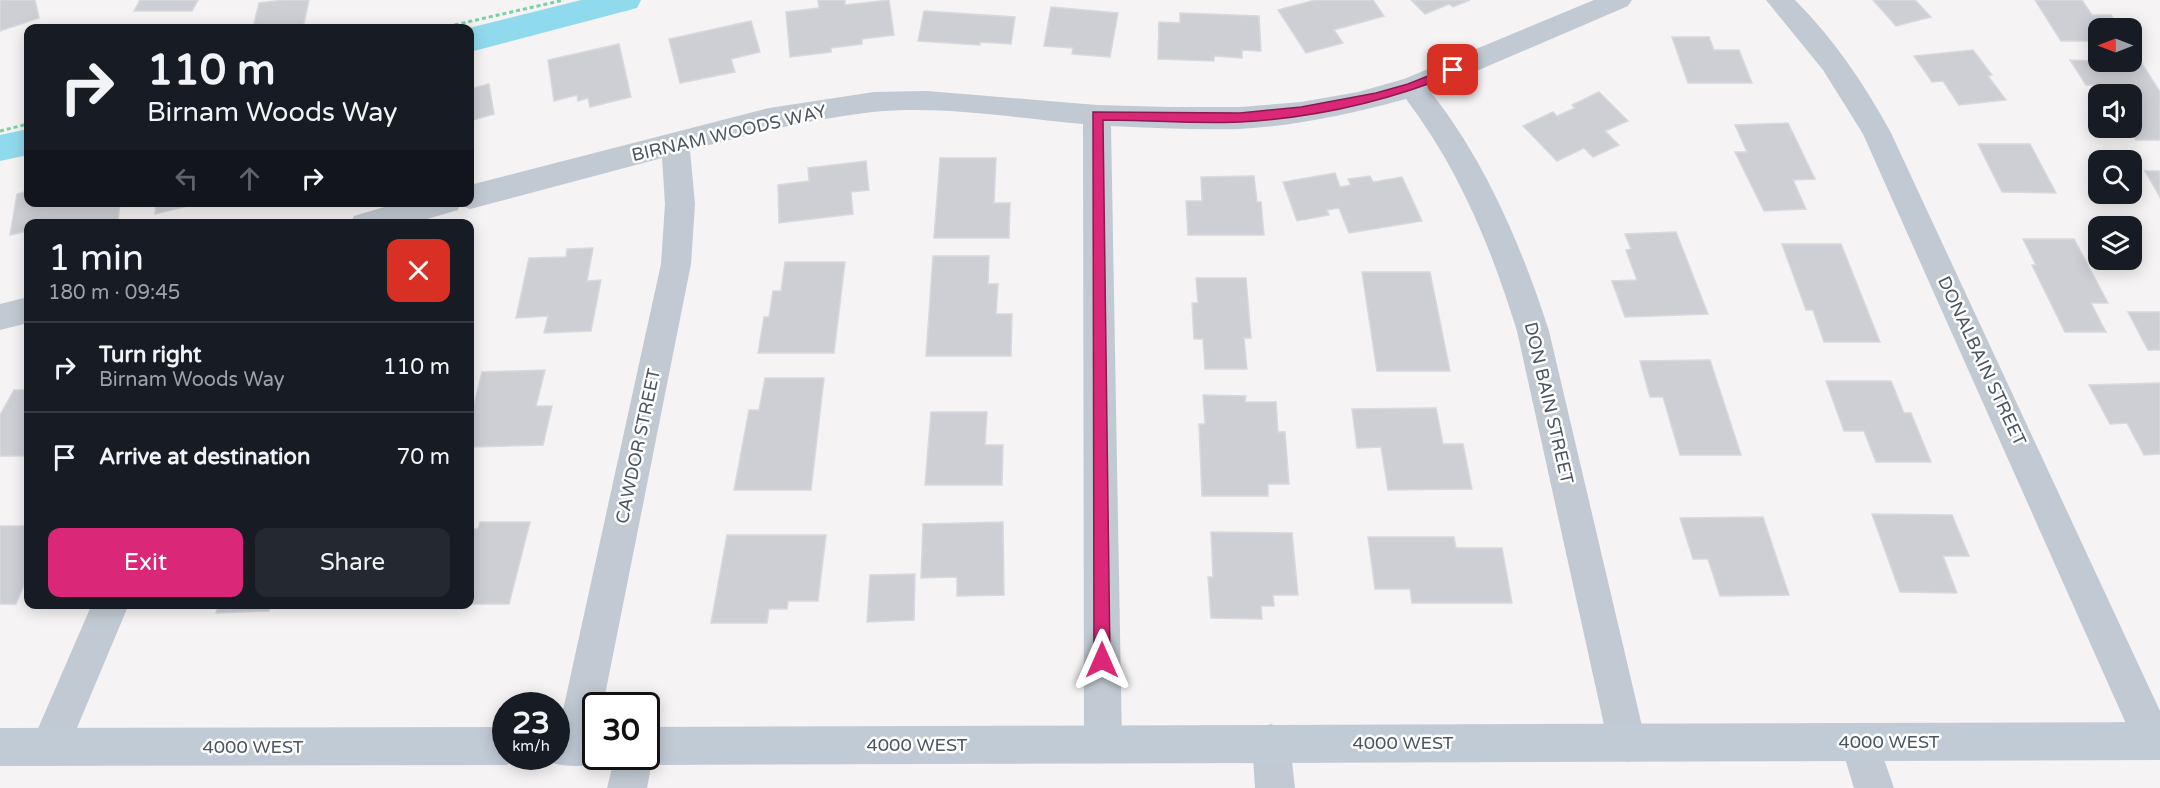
<!DOCTYPE html>
<meta charset="utf-8">
<style>
:root{--surface:#171b24;--page:#242831;--text:#f1f3f6;--muted:#9ea1a6;--line:#363941;--accent:#db2777}
body{margin:0;font-family:"Varela Round",sans-serif;background:var(--page);color:var(--text);height:100vh;display:flex;flex-direction:column;font-size:22px;white-space:nowrap}
*{box-sizing:border-box;margin:0}
p{font-size:20px;color:var(--muted)}
.icon{flex:none;width:33px;height:33px;fill:none;stroke:currentColor;stroke-width:2;stroke-linecap:round;stroke-linejoin:round}
.map{position:relative;flex:1;overflow:hidden}
.panel{position:absolute;left:24px;top:219px;width:450px;height:390px;display:flex;flex-direction:column;background:var(--surface);border-radius:12px;box-shadow:0 3px 15px #0003}
.panel>*{flex:none}
.hud{position:absolute;left:24px;top:24px;width:450px;height:183px;border-radius:12px;box-shadow:0 3px 15px #0003;background:#171b24;color:var(--text);overflow:hidden}
.needle{width:39px;rotate:270deg}
.fabs{position:absolute;left:2088px;top:18px;display:grid;gap:12px}
.fabs a{display:grid;place-items:center;width:54px;height:54px;border-radius:12px;background:var(--surface);box-shadow:0 3px 15px #0003;font-size:30px}
.speed{position:absolute;left:492px;top:692px;display:flex;gap:12px;font-size:30px;font-weight:700;text-align:center}
.speed>*{display:grid;place-content:center;width:78px;height:78px;border-radius:50%;background:var(--surface);box-shadow:0 3px 15px #0003;line-height:1}
.speed small{font-size:15px;font-weight:400}
.speed .limit{border:3px solid #111;border-radius:9px;background:#fff;color:#111}
.pin{position:absolute;display:grid;place-items:center;width:51px;height:51px;color:#fff;margin:-26px;border-radius:12px;box-shadow:0 3px 9px #0006}
.me{position:absolute;width:66px;margin:-33px;rotate:0deg;stroke-linejoin:round;filter:drop-shadow(0 0 4px #0008)}
.turn{display:flex;align-items:center;gap:21px;height:126px;padding:0 24px;font-size:27px}
.turn .icon{width:78px;height:78px;stroke-width:2.5}
.turn b{display:block;font-size:42px;line-height:51px}
.lanes{display:flex;align-items:center;height:57px;padding:0 24px;background:#0003;justify-content:center;gap:30px;direction:ltr}
.lanes .off{opacity:.35}
.round{display:grid;place-items:center;flex:none;width:63px;height:63px;border-radius:12px;background:var(--page)}
.summary{display:flex;align-items:center;justify-content:space-between;height:102px;padding:0 24px}
h1{font-size:36px;font-weight:600;line-height:45px}
.primary-button{display:flex;gap:12px;margin-top:auto;padding:12px 24px}
.primary-button a{flex:1;height:69px;border-radius:12px;background:var(--accent);color:#fff;font-size:24px;font-weight:600;line-height:69px;text-align:center}
.primary-button a+a{background:var(--page);color:var(--text)}
ul{padding:0;list-style:none}
li{display:flex;align-items:center;gap:18px;height:90px;padding:0 24px;border-top:2px solid var(--line)}
li div{flex:1}
li b{display:block;font-size:22px}
li em{font-style:normal}
.map>svg:first-child{display:block}
.lines{fill:none;stroke-linecap:round;stroke-linejoin:round}
.canal{fill:#90daee;fill-rule:evenodd}
.building{fill:#cdcfd5;stroke:#d7d9de;stroke-width:1.5}
.path{stroke:#7ad0a6;stroke-width:3;stroke-dasharray:4 3;stroke-linecap:butt}
.minor{fill:#c1cad2;fill-rule:evenodd}
.secondary{fill:#c1cbd6;fill-rule:evenodd}
.route{fill:#db2777;stroke:#8e194d;stroke-width:1.5}
.labels{text-anchor:middle;stroke-width:5;stroke-linejoin:round;paint-order:stroke}
.street-label{font-size:18px;fill:#4a5661;stroke:#fff}
</style>
<div class="map">
<svg width="2160" height="788" viewBox="0 0 2160 788">
<rect width="100%" height="100%" fill="#f5f3f3"/>
<g class="lines">
<!-- canal -->
<g class="canal">
<polygon points="581,0 641,0 637,8 470,52 469,28"/>
<polygon points="28,129 28,155 0,161 0,135"/>
</g>
</g>
<!-- building -->
<g class="building">
<polygon points="0,0 35,0 39,18 0,31"/>
<polygon points="140,0 198,0 192,11 134,11"/>
<polygon points="284,0 309,0 303,28 253,28 259,3"/>
<polygon points="818,0 845,0 845,5 889,0 894,35 862,39 862,44 831,48 831,52 790,57 786,12 819,8"/>
<polygon points="1315,0 1373,0 1384,16 1334,30 1343,43 1306,53 1278,10"/>
<polygon points="1411,0 1470,0 1453,7 1449,4 1425,14"/>
<polygon points="1873,0 1915,0 1931,17 1896,26"/>
<polygon points="2035,0 2082,0 2092,15 2111,15 2120,28 2098,28 2098,41 2061,41"/>
<polygon points="1051,7 1118,13 1110,57 1072,54 1073,48 1044,46"/>
<polygon points="924,11 1015,17 1011,44 980,42 980,45 918,41"/>
<polygon points="1180,13 1259,16 1261,51 1242,50 1242,58 1214,56 1214,61 1158,59 1159,22 1180,23"/>
<polygon points="751,21 760,52 731,59 735,72 680,83 669,39"/>
<polygon points="1672,37 1709,37 1714,50 1739,50 1752,83 1688,83"/>
<polygon points="619,44 631,97 590,107 588,98 578,101 577,95 554,101 548,60"/>
<polygon points="1973,50 1992,75 1988,76 2006,100 1959,105 1943,81 1932,82 1914,56"/>
<polygon points="2132,59 2139,59 2160,92 2160,140 2136,140 2128,128 2132,128 2132,94 2109,94 2103,85 2086,85 2070,60 2132,62"/>
<polygon points="489,84 494,114 470,121 470,89"/>
<polygon points="1599,92 1628,121 1605,131 1619,145 1593,157 1584,148 1557,161 1523,126 1553,112 1557,116 1575,108 1572,105"/>
<polygon points="1788,123 1815,179 1793,180 1806,209 1764,211 1735,152 1747,152 1735,125"/>
<polygon points="1978,144 2030,144 2056,193 2002,192"/>
<polygon points="940,158 996,158 994,203 1010,203 1009,238 934,238"/>
<polygon points="866,161 869,190 851,192 853,214 779,223 778,185 809,181 808,168"/>
<polygon points="2145,171 2160,171 2160,197"/>
<polygon points="1335,173 1340,187 1351,185 1348,179 1370,176 1373,182 1402,177 1422,221 1349,233 1339,208 1327,210 1329,215 1297,221 1283,182"/>
<polygon points="1254,176 1257,202 1261,202 1264,235 1188,235 1186,201 1202,201 1201,177"/>
<polygon points="28,191 28,202 120,202 118,222 76,224 76,220 62,224 28,224 28,231 10,235 17,194"/>
<polygon points="156,202 200,202 200,203 155,214"/>
<polygon points="1676,232 1708,314 1625,317 1612,281 1637,280 1626,250 1631,249 1625,234"/>
<polygon points="2023,239 2074,239 2108,303 2091,303 2106,332 2065,332 2032,265 2036,265"/>
<polygon points="1782,244 1841,244 1880,342 1824,342 1813,310 1806,310"/>
<polygon points="593,248 587,281 601,280 591,331 544,333 548,316 516,318 529,258 566,257 567,249"/>
<polygon points="933,256 989,256 988,284 998,284 996,314 1012,314 1011,356 926,356"/>
<polygon points="785,262 845,262 834,353 758,353 764,317 769,317 773,291 781,291"/>
<polygon points="1362,272 1430,272 1450,371 1377,371"/>
<polygon points="1196,278 1246,278 1251,338 1244,338 1247,369 1205,369 1203,339 1194,339 1192,303 1198,303"/>
<polygon points="2128,312 2160,312 2160,350 2148,350"/>
<polygon points="1710,360 1741,455 1680,455 1663,397 1650,397 1640,361"/>
<polygon points="545,370 536,406 552,406 543,445 470,447 470,420 482,372"/>
<polygon points="765,378 824,378 811,490 734,490 749,410 759,410"/>
<polygon points="1826,381 1891,381 1904,413 1911,413 1931,462 1876,462 1864,431 1844,431"/>
<polygon points="2160,383 2160,454 2144,455 2127,423 2110,424 2089,385"/>
<polygon points="14,390 28,390 28,456 0,456 0,415"/>
<polygon points="1203,395 1246,396 1245,402 1276,402 1278,432 1285,432 1289,484 1268,484 1268,496 1202,496 1199,424 1205,424"/>
<polygon points="1436,408 1443,444 1463,444 1472,489 1388,490 1381,447 1357,448 1352,409"/>
<polygon points="931,412 987,412 985,445 1003,445 1002,485 925,485"/>
<polygon points="1872,514 1952,515 1969,556 1943,556 1957,593 1900,592"/>
<polygon points="1763,517 1789,595 1720,596 1708,559 1693,559 1680,518"/>
<polygon points="480,522 530,522 509,604 470,604 470,529 478,529"/>
<polygon points="1003,522 1004,595 957,596 957,577 921,578 923,524"/>
<polygon points="0,526 28,526 28,575 16,604 0,604"/>
<polygon points="1211,532 1292,533 1298,595 1273,595 1274,606 1261,606 1262,619 1211,618 1208,577 1213,577"/>
<polygon points="727,535 826,535 818,601 788,601 787,609 769,609 767,623 711,623"/>
<polygon points="1368,537 1454,537 1456,548 1502,548 1512,603 1412,603 1410,589 1375,589"/>
<polygon points="915,574 914,620 867,622 870,575"/>
<polygon points="219,604 271,604 269,611 216,613"/>
</g>
<g class="lines">
<!-- path -->
<g class="path">
<polyline points="441,28 564,0"/>
<polyline points="0,131 28,124"/>
</g>
<!-- minor -->
<g class="minor">
<path d="M 1594,0 L 1632,0 L 1628,6 L 1430,91 C 1486,162 1521,245 1549,331 L 1646,743 L 1641,757 L 1627,762 L 1613,757 L 1608,743 L 1517,331 C 1491,247 1459,169 1406,99 C 1351,114 1296,126 1239,129 C 1197,130 1154,128 1111,126 L 1122,744 L 1117,758 L 1103,763 L 1089,758 L 1084,744 L 1083,124 C 1014,118 942,105 873,112 C 811,119 750,134 690,150 L 695,204 L 691,264 L 603,705 L 596,705 L 596,740 L 589,760 L 575,765 L 561,760 L 556,742 L 661,264 L 665,204 L 662,158 L 470,209 L 460,205 L 458,210 L 410,224 L 350,224 L 354,216 L 401,202 L 470,202 L 470,185 L 769,108 L 874,92 L 927,91 L 1097,105 L 1169,107 L 1240,107 L 1301,102 L 1358,92 L 1404,79 Z"/>
<path d="M 1766,0 L 1795,0 C 1834,39 1865,85 1891,133 L 2160,711 L 2160,758 L 2154,760 L 2140,755 L 1863,134 L 1823,70 Z"/>
<polygon points="28,297 28,323 0,330 0,304"/>
<polygon points="92,604 129,604 63,761 49,766 35,761 30,747"/>
<polygon points="1859,723 1873,728 1894,788 1854,788 1840,742 1845,728"/>
<polygon points="1271,724 1285,729 1290,743 1295,788 1255,788 1252,743 1257,729"/>
<polygon points="646,742 653,756 647,788 607,788 615,756 646,756"/>
</g>
<!-- secondary -->
<g class="secondary">
<polygon points="2160,722 2160,760 646,765 632,760 631,756 646,756 646,727"/>
<polygon points="506,727 506,756 521,756 520,760 506,765 0,766 0,728"/>
<path d="M 556,727 L 596,727 L 596,756 L 611,756 L 610,760 C 589,768 563,768 542,760 L 541,756 L 556,756 Z"/>
</g>
</g>
<!-- route -->
<path class="route" d="M 1453,66 L 1457,67 L 1457,73 C 1388,101 1315,118 1240,122 C 1195,124 1149,120 1103,120 L 1110,660 L 1108,665 L 1102,667 L 1097,665 L 1094,660 L 1093,112 L 1240,113 L 1301,107 L 1376,93 L 1408,84 Z"/>
<g class="labels">
<!-- street labels -->
<g class="street-label">
<text transform="translate(729 133) rotate(-13)" y="6">BIRNAM WOODS WAY</text>
<text transform="translate(1982 361) rotate(65)" y="6">DONALBAIN STREET</text>
<text transform="translate(1549 403) rotate(77)" y="6">DON BAIN STREET</text>
<text transform="translate(638 446) rotate(-78)" y="6">CAWDOR STREET</text>
<text x="1889" y="748">4000 WEST</text>
<text x="1403" y="749">4000 WEST</text>
<text x="917" y="751">4000 WEST</text>
<text x="253" y="753">4000 WEST</text>
</g>
</g>
</svg>
<div class="fabs">
<a><svg class="needle" viewBox="-14 -14 28 28"><path d="M0-13l5 13h-10z" fill="#e53935"/><path d="M0 13l5-13h-10z" fill="#9ea1a6"/></svg></a>
<a><svg class="icon" aria-label="sound" viewBox="0 0 24 24"><path d="M4 9h4l5-4v14l-5-4H4zM17 9q2 3 0 6"/></svg></a>
<a><svg class="icon" aria-label="search" viewBox="0 0 24 24"><circle cx="10" cy="10" r="6"/><path d="M15 15l6 6"/></svg></a>
<a><svg class="icon" aria-label="layers" viewBox="0 0 24 24"><path d="M12 4l9 5-9 5-9-5zM3 14l9 5 9-5"/></svg></a>
</div>
<div class="speed"><div>23<small>km/h</small></div><div class="limit">30</div></div>
<div class="pin" style="left:1453px;top:70px;background:#d93025"><svg class="icon" aria-label="arrive" viewBox="0 0 24 24"><path d="M6 21V4h12l-3 4 3 4H6"/></svg></div>
<svg class="me" style="left:1102px;top:660px" viewBox="-20 -20 40 40"><path d="M0-17L14 15 0 8-14 15z" fill="#db2777" stroke="#fff" stroke-width="4"/></svg>
<div class="hud">
<div class="turn"><svg class="icon" aria-label="right" viewBox="0 0 24 24"><path d="M7 20v-9h11M14 6l5 5-5 5"/></svg><div><b>110 m</b>Birnam Woods Way</div></div>
<div class="lanes"><svg class="icon off" aria-label="left" viewBox="0 0 24 24"><path d="M17 20v-9H6M10 6l-5 5 5 5"/></svg><svg class="icon off" aria-label="ahead" viewBox="0 0 24 24"><path d="M12 20V5M6 11l6-6 6 6"/></svg><svg class="icon" aria-label="right" viewBox="0 0 24 24"><path d="M7 20v-9h11M14 6l5 5-5 5"/></svg></div>
</div>
<section class="panel">
<div class="summary"><div><h1>1 min</h1><p>180 m · 09:45</p></div><a class="round" style="background:#d93025;color:#fff"><svg class="icon" aria-label="close" viewBox="0 0 24 24"><path d="M6 6l12 12M18 6L6 18"/></svg></a></div>
<ul>
<li><svg class="icon" aria-label="right" viewBox="0 0 24 24"><path d="M7 20v-9h11M14 6l5 5-5 5"/></svg><div><b>Turn right</b><p>Birnam Woods Way</p></div><em>110 m</em></li>
<li><svg class="icon" aria-label="arrive" viewBox="0 0 24 24"><path d="M6 21V4h12l-3 4 3 4H6"/></svg><div><b>Arrive at destination</b></div><em>70 m</em></li>
</ul>
<div class="primary-button"><a>Exit</a><a>Share</a></div>
</section>
</div>
